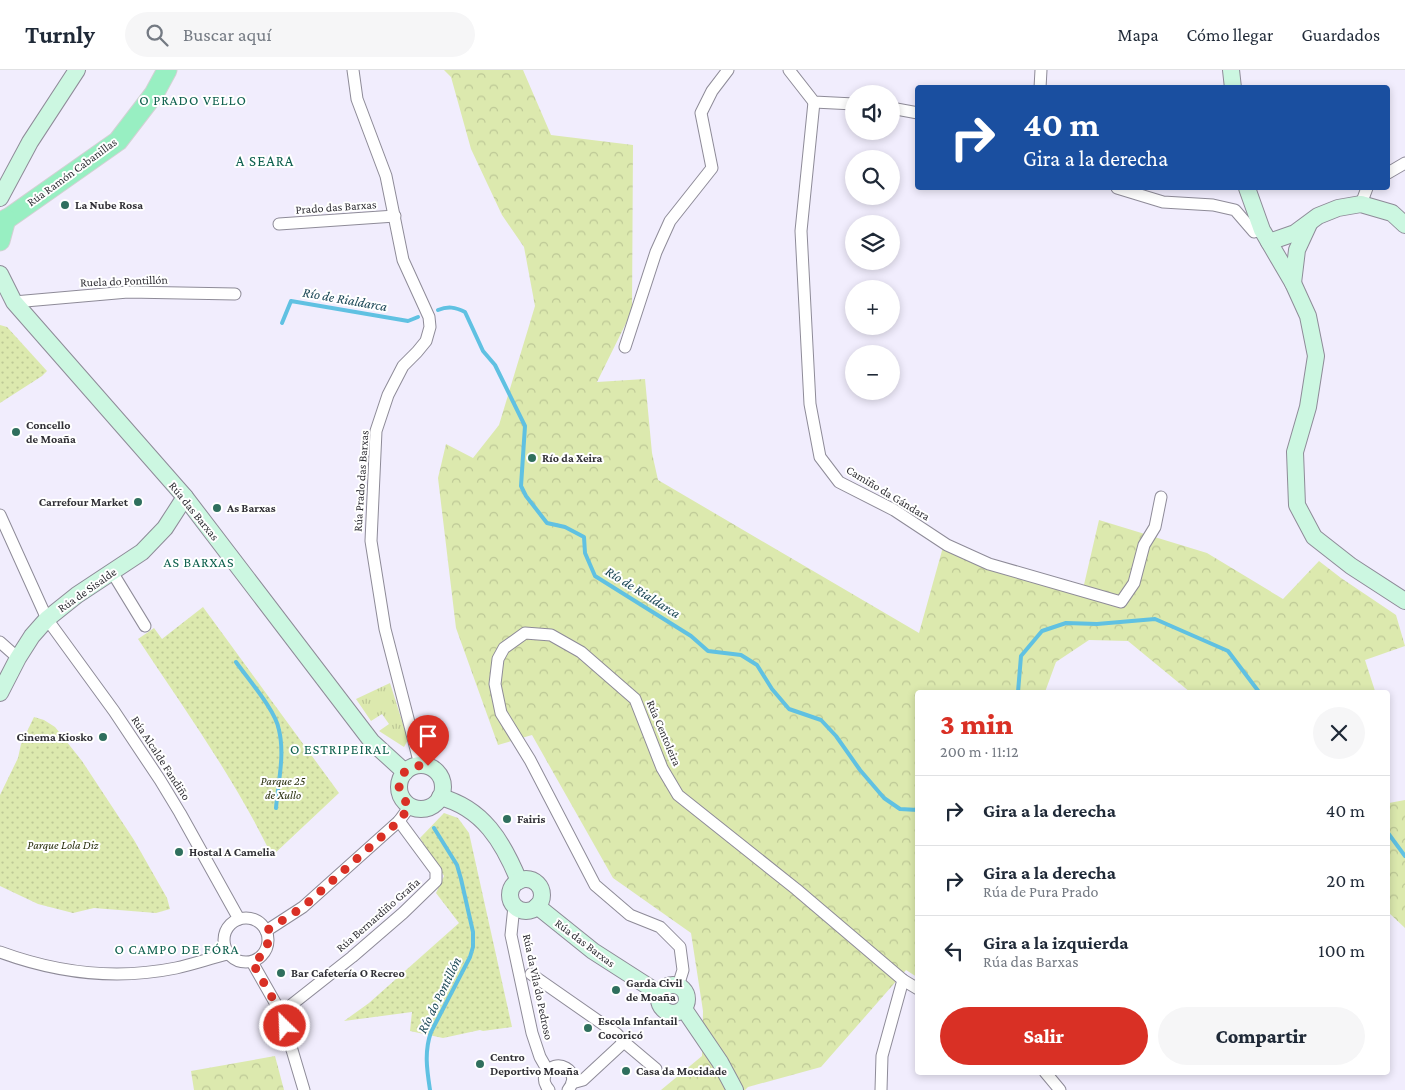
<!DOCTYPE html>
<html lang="es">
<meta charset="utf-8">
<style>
:root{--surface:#fff;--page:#f6f6f7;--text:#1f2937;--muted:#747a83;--line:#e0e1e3;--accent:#d93025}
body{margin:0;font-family:"Crimson Pro",serif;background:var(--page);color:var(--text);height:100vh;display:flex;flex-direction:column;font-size:19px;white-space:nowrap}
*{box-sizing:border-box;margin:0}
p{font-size:16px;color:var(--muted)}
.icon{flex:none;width:28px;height:28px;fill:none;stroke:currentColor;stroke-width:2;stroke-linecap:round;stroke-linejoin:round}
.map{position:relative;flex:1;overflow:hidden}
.details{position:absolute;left:915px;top:620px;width:475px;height:385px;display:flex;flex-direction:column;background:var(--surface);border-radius:5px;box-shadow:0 2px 8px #0003}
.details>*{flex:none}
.top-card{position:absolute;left:915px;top:15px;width:475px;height:105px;border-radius:5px;box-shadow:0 2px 8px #0003;background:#1a4fa0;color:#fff;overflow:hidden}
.buttons{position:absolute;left:845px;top:15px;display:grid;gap:10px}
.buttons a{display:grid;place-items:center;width:55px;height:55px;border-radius:50%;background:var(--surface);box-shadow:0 2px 8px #0003;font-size:25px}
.pin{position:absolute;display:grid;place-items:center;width:42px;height:42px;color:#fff;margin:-51px -21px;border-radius:50% 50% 50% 0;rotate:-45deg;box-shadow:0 0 5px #0007}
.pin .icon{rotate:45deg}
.me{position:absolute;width:55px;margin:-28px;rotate:336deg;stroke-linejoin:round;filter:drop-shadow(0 0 4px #0008)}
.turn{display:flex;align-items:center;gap:18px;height:105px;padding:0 25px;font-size:22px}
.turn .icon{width:65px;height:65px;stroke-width:2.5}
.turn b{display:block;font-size:35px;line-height:42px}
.round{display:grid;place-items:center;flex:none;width:52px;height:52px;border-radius:26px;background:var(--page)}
.overview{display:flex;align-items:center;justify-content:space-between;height:85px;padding:0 25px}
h1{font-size:30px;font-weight:800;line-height:38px;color:var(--accent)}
.action{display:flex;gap:10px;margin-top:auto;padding:10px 25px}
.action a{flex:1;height:58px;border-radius:30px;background:var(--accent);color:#fff;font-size:20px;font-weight:800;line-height:58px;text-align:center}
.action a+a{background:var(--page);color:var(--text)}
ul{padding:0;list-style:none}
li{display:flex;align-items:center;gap:15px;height:70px;padding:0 25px;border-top:1px solid var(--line)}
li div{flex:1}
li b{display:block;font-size:19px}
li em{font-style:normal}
header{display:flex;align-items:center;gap:30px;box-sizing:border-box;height:70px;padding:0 25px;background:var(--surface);border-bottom:1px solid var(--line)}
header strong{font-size:24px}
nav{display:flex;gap:28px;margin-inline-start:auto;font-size:18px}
.search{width:350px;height:45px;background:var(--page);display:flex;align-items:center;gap:12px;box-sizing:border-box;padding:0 18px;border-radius:28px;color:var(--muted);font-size:19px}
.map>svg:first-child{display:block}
.grass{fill:url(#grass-tufts)}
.forest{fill:url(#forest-crowns)}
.park{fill:url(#park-dots)}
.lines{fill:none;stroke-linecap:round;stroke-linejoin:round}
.stream{stroke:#60c1e2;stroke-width:4}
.street-casing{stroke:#8e8b98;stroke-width:13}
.secondary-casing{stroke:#8e8b98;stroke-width:18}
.primary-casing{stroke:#d2d1d3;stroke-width:21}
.street{stroke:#fff;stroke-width:11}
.secondary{stroke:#ccf7e1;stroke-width:16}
.primary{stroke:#98efc2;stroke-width:19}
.route{stroke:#d93025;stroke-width:9;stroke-dasharray:0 16.2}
.poi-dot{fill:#2f6f5d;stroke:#fff;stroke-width:2}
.labels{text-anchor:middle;stroke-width:4;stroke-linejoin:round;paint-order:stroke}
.street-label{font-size:12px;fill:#313036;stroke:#fff}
.poi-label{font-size:12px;font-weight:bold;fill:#313036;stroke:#fff;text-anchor:start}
.park-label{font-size:12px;font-style:italic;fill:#282e0c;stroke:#fff}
.neighbourhood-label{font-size:14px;letter-spacing:1px;fill:#0f614f;stroke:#fff}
.water-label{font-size:14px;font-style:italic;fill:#204b59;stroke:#fff}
.quarter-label{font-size:15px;letter-spacing:1px;fill:#0f614f;stroke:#fff}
</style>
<header>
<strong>Turnly</strong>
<div class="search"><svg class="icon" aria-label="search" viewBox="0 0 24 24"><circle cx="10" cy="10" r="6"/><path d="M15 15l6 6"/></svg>Buscar aquí</div>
<nav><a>Mapa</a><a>Cómo llegar</a><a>Guardados</a></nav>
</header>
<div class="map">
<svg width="1405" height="1020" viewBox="0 0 1405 1020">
<defs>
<pattern id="grass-tufts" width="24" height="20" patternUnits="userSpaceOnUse" patternTransform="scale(1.25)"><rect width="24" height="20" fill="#dce9ae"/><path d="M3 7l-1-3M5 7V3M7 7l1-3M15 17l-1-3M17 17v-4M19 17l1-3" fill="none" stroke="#bdc896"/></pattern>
<pattern id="forest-crowns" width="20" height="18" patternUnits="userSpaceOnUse" patternTransform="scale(1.25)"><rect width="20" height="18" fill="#dce9ae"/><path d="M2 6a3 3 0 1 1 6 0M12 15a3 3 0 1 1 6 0" fill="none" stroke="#bdc896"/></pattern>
<pattern id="park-dots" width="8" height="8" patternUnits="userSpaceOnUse" patternTransform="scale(1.25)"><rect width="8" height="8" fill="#dce9ae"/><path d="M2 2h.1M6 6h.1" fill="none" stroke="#bdc896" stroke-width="1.8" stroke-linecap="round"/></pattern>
</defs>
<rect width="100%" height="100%" fill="#f1edfd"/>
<!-- grass -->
<polygon class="grass" points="390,613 408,670 404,677 379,661 389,654 382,644 371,651 356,629"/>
<!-- forest -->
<g class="forest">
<polygon points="444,0 523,0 551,65 633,75 632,241 597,312 645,309 652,383 658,410 919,563 943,477 1083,519 1099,450 1207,483 1283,529 1319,491 1341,508 1396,545 1405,576 1365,590 1375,621 1369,622 1190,622 1128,571 1089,570 1056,592 1045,622 918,622 917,907 906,900 821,997 748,1017 745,1020 661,1020 702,986 703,941 691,863 613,808 532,665 498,675 456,558 438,408 446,374 473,388 499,355 535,236 524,177 502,145 471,79 451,7"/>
<polygon points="1405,730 1405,858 1388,842 1388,731 1389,733"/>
<polygon points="275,986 284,1020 194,1020 191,1001"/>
</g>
<!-- park -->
<g class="park">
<polygon points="0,255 7,257 47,301 42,306 0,333"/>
<path d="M 203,537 L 339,723 L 272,786 C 235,709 185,640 138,569 L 154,558 L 162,569 Z"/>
<polygon points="34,647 44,650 55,657 82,691 134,770 167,828 170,839 156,843 94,838 73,843 38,834 0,816 0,725 18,688 21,674"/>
<polygon points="444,743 458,748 469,763 512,957 483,961 480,960 443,968 410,961 412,942 344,951 369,933 459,853 436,823 444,806 420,768"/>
</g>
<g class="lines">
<!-- stream -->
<g class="stream">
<path d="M 438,240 C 448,236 455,237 465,242 L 483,281 L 495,295 L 525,356 L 521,416 L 526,426 L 547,453 L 565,457 L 584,467 L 585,483 L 595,506 L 691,566 L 708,581 L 741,585 L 757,595 L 772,619 L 789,639 L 821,650 L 836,666 L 860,700 L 884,728 L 900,739 L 918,740"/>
<polyline points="282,253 291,231 408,251 418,247"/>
<path d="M 236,592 C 248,609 276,641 279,660 C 285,685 278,713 276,738"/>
<polyline points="1018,622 1021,586 1042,561 1066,553 1097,554 1155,549 1228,581 1259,622"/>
<polyline points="1388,763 1405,786"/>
<path d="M 430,1020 C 427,1000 424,982 431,962 L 470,887 L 473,877 L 473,862 L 461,809 L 457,795 L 434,758"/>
</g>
<defs>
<g id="street">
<polyline points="353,0 357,29 386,106 403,190 429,247 430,257 426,271 417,282 403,296 388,325 376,361 371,471 385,559 420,695"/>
<polyline points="789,0 814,32 854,34"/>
<polyline points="1040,18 1041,0"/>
<polyline points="814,32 801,161 810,334 820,387 839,412 894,440 947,475 989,494 1121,532 1134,513 1144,475 1155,457 1161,427"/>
<polyline points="891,38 918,43"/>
<polyline points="1388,103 1405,93"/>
<polyline points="1117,118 1163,132 1213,135 1235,140 1254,162 1262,160"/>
<polyline points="1361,134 1367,118"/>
<polyline points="279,154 395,146"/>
<polyline points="14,232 128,222 235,224"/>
<polyline points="625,277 656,182 670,151 712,98 701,43 712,21 728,0"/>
<polyline points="0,445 47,549 114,641 160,710 180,743 239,849"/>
<polyline points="112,502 145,556"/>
<polyline points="0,572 18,588"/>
<polyline points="514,836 511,865 532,963 540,987 548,1001"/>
<circle cx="246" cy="870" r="22"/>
<polyline points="266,861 303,837 399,751 410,736"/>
<path d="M 0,882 C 57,903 117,910 176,898 C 194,894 211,888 228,884"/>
<polyline points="252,892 281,943 304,1020"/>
<polyline points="531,904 617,964 624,972"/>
<polyline points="678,916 683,900 680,877 660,857 630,845 595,815 530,690 501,643 495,614 498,589 504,578 525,563 551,565 581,582 635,629 662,698 678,725 796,819 903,910 918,919"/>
<polyline points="281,943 352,887 403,843 436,811 436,801 399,751"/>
<polyline points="1045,1002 1060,1020"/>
<polyline points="572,1013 583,1010 624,972 656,999"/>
<path d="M 549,1020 C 545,1015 543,1011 545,1005 C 554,985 584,1001 568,1020"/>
<polyline points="881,1020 882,986 903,910"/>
</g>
<g id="secondary">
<polyline points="1231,0 1233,18"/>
<polyline points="1247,118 1262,160 1293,213 1308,246 1316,286 1308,337 1295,382 1297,435 1314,467 1351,496 1405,531"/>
<polyline points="0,128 30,72 77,0"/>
<polyline points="1269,172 1295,163 1318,146 1338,138 1361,134 1392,143 1405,155"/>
<polyline points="0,204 14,232 185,427 372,672 405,702"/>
<polyline points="1293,213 1297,180 1309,154"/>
<polyline points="0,623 18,588 32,566 47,549 77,525 142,482 165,458 185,427"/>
<circle cx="421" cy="717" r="22"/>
<path d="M 440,727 C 483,738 503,772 519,811"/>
<circle cx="526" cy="825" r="16"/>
<polyline points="537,836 593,881 660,924"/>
<circle cx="673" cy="929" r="14"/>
<polyline points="684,939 720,992 735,1020"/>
</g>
<g id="primary">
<polyline points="0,154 118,71 154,24 167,0"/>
<polyline points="0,171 6,149"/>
</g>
</defs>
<!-- street casing -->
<use href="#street" class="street-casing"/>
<!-- secondary casing -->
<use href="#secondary" class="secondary-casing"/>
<!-- primary casing -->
<use href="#primary" class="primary-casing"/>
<!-- street -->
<use href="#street" class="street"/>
<!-- secondary -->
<use href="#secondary" class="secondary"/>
<!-- primary -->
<use href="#primary" class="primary"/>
</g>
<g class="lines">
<!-- route -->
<path class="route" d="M 285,956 L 281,943 L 252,892 C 265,886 271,875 266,861 L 303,837 L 399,751 L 410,736 C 389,718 400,692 428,696"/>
</g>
<!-- markers -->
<g class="poi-dot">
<circle cx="65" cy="135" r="5"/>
<circle cx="16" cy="362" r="5"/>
<circle cx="532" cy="388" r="5"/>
<circle cx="138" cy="432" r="5"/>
<circle cx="217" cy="438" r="5"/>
<circle cx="103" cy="667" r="5"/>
<circle cx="507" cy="749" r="5"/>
<circle cx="179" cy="782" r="5"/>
<circle cx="281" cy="903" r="5"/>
<circle cx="616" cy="920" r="5"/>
<circle cx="588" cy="958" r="5"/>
<circle cx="480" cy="994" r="5"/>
<circle cx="626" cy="1001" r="5"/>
</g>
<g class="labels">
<!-- street labels -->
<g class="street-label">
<text transform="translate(72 102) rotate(-36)" y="4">Rúa Ramón Cabanillas</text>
<text transform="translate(336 137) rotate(-4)" y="4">Prado das Barxas</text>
<text transform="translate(124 211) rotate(-2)" y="4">Ruela do Pontillón</text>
<text transform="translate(361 411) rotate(-86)" y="4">Rúa Prado das Barxas</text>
<text transform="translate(888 423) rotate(31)" y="4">Camiño da Gándara</text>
<text transform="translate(194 441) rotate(51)" y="4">Rúa das Barxas</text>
<text transform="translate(87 520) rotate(-35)" y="4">Rúa de Sisalde</text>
<text transform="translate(664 663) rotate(67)" y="4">Rúa Centoleira</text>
<text transform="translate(161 688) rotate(57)" y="4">Rúa Alcalde Fandiño</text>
<text transform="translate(378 845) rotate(-41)" y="4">Rúa Bernardiño Graña</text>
<text transform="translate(585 873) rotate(37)" y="4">Rúa das Barxas</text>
<text transform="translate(538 917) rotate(78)" y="4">Rúa da Vila do Pedroso</text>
</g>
<!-- poi labels -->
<g class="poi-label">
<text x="75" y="139">La Nube Rosa</text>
<text x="26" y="359">Concello<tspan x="26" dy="14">de Moaña</tspan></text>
<text x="542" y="392">Río da Xeira</text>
<text x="128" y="436" text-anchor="end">Carrefour Market</text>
<text x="227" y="442">As Barxas</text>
<text x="93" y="671" text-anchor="end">Cinema Kiosko</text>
<text x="517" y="753">Fairis</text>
<text x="189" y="786">Hostal A Camelia</text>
<text x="291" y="907">Bar Cafetería O Recreo</text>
<text x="626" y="917">Garda Civil<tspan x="626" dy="14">de Moaña</tspan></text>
<text x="598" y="955">Escola Infantail<tspan x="598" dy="14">Cocoricó</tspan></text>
<text x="490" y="991">Centro<tspan x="490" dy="14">Deportivo Moaña</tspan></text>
<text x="636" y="1005">Casa da Mocidade</text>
</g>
<!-- park labels -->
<g class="park-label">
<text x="283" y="715">Parque 25<tspan x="283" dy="14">de Xullo</tspan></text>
<text x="63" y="779">Parque Lola Diz</text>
</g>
<!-- neighbourhood labels -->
<g class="neighbourhood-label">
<text x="193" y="35">O PRADO VELLO</text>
<text x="199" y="497">AS BARXAS</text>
<text x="340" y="684">O ESTRIPEIRAL</text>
<text x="177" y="884">O CAMPO DE FÓRA</text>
</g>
<!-- water labels -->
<g class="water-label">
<text transform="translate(345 229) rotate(10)" y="5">Río de Rialdarca</text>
<text transform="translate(643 522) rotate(32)" y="5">Río de Rialdarca</text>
<text transform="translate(439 925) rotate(-64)" y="5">Río do Pontillón</text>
</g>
<!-- quarter labels -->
<g class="quarter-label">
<text x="265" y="96">A SEARA</text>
</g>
</g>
</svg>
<div class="buttons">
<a><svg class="icon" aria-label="sound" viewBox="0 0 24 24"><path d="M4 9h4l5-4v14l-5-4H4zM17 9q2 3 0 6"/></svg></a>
<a><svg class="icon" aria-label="search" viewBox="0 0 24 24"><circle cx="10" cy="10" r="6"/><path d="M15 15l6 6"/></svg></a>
<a><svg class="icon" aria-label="layers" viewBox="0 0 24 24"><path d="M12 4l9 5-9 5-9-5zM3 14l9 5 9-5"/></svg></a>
<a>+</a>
<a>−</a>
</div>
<div class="pin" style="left:428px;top:696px;background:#d93025"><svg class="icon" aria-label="arrive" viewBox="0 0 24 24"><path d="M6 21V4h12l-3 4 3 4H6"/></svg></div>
<svg class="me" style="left:285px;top:956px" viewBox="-20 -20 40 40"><circle r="17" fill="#d93025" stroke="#fff" stroke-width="3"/><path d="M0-11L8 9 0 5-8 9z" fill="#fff"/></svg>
<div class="top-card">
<div class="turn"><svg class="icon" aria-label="right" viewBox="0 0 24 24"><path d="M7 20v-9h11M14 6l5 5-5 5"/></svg><div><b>40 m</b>Gira a la derecha</div></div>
</div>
<section class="details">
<div class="overview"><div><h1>3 min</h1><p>200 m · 11:12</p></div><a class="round"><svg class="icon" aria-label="close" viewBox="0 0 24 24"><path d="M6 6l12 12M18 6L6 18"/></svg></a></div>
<ul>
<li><svg class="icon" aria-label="right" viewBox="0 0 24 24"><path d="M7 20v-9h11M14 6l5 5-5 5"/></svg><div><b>Gira a la derecha</b></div><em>40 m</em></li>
<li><svg class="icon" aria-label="right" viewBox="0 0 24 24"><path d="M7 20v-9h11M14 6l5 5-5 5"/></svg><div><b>Gira a la derecha</b><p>Rúa de Pura Prado</p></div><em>20 m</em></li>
<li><svg class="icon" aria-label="left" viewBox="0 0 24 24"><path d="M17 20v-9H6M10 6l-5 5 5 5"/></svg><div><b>Gira a la izquierda</b><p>Rúa das Barxas</p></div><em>100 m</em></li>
</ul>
<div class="action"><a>Salir</a><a>Compartir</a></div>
</section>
</div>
